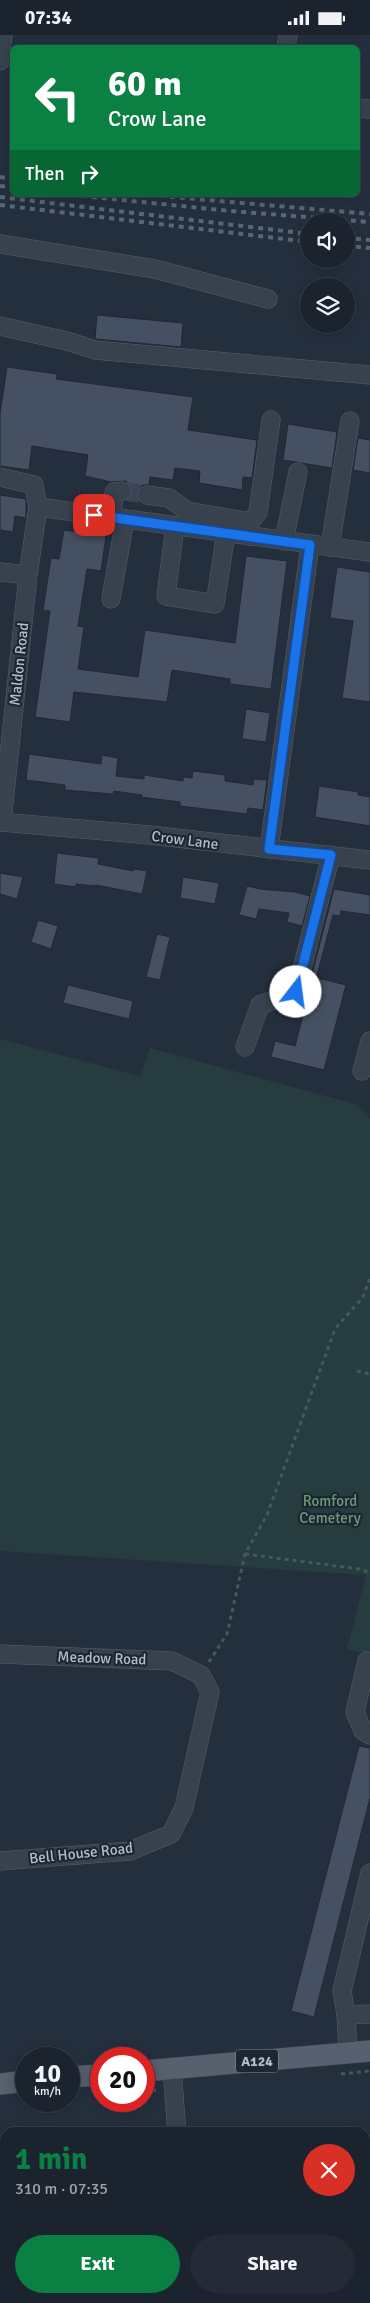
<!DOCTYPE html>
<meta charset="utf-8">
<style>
:root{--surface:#1b232e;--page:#242b36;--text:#f1f3f6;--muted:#a0a4aa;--line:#39404a;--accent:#0b8043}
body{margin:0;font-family:Signika,sans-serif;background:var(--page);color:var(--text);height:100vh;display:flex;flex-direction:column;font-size:19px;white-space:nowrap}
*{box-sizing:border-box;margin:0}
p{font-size:16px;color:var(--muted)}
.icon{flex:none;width:28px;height:28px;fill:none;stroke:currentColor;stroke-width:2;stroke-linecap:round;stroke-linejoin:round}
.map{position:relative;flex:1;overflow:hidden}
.details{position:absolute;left:0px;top:2092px;width:370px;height:176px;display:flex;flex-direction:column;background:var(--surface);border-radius:15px 15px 0 0;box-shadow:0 2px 12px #0003,0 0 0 1px var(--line)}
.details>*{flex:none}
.top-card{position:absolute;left:10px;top:10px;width:350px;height:152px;border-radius:8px;box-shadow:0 2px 12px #0003,0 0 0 1px var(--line);background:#0b8043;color:#fff;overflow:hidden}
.buttons{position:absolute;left:300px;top:178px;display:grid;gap:10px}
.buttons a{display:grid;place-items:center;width:55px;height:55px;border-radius:50%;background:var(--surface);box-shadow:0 2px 12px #0003,0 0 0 1px var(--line);font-size:25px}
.speed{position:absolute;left:15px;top:2012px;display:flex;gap:10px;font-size:25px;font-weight:700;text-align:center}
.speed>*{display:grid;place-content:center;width:65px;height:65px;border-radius:50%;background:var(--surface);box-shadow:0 2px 12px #0003,0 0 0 1px var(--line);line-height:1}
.speed small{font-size:12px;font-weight:400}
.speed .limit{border:8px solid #d22;background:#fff;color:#111}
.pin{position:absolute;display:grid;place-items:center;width:42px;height:42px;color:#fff;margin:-21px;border-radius:10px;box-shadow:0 2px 8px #0006}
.me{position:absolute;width:55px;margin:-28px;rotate:15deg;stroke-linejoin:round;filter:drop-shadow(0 0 4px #0008)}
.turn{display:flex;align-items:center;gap:18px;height:105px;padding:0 15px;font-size:22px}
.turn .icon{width:65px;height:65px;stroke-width:2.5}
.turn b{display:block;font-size:35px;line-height:42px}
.then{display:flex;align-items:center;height:48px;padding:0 15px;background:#0003;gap:10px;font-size:19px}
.round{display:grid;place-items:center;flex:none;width:52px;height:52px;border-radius:26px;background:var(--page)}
.head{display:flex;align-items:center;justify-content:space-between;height:85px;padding:0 15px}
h1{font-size:30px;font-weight:700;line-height:38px;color:var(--accent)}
.action{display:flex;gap:10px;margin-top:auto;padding:10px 15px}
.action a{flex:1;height:58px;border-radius:30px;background:var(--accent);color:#fff;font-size:20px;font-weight:700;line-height:58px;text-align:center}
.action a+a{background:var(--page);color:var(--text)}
.status{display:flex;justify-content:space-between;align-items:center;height:35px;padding:0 25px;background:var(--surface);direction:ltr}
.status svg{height:14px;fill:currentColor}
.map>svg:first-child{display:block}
.green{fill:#263c3f}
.building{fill:#455162;stroke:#1f2835}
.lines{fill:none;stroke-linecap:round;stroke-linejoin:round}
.minor-tunnel{stroke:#3a4453;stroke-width:18;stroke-dasharray:18 9;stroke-linecap:butt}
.minor-casing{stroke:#565f6c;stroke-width:19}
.major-casing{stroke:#414a57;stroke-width:22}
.path{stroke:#44595c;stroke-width:3;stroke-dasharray:4 4;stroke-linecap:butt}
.minor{stroke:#38414e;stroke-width:18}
.major{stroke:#56606e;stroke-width:21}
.rail{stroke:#5a6575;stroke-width:4;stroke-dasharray:5 5;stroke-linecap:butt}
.route-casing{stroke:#114b97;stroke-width:12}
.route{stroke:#1a73e8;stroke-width:9}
.labels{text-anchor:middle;stroke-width:4.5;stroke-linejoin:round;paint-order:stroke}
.shield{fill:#1d2633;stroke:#878f9c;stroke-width:1}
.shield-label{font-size:14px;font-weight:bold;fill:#b4bcc9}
.street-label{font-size:15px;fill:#b4bcc9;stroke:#1d2633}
.park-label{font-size:15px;fill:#6b9a76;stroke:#1d2633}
</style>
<div class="status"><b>07:34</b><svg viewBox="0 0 49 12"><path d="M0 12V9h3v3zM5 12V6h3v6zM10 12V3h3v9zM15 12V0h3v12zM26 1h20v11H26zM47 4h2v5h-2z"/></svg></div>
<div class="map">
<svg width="370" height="2268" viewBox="0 0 370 2268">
<rect width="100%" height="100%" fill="#242f3e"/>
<!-- green -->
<g class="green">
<polygon points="0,1004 140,1041 150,1013 355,1069 370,1084 370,1620 347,1614 366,1540 0,1516"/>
<polygon points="0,2218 5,2219 5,2264 230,2264 230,2268 0,2268"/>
</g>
<!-- building -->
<g class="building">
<polygon points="97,280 183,288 181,312 95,304"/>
<polygon points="7,332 57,339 56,344 193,362 188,395 257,405 252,443 243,442 242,455 199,448 200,436 175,433 173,445 150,442 149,450 143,450 138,454 137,462 131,461 132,454 126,446 111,447 85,441 88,420 32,411 29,435 0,431 0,379"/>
<polygon points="288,389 337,397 332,433 283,425"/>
<polygon points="358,403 370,405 370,438 353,435"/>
<polygon points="0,460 26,464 26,483 15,481 13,497 0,495"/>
<polygon points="64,495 106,501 101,536 87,534 78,591 84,592 78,634 138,642 145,595 235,608 246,521 287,526 271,654 230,649 230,644 172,635 167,667 74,657 70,687 35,682 50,576 43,575 51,523 59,524"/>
<polygon points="337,532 370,537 370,667 342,663 353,586 330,583"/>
<polygon points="246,674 270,678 266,707 242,704"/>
<polygon points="29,719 101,729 102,720 118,723 116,741 144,744 144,740 183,746 183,742 192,743 193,736 225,740 225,746 253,750 254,744 267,745 263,775 248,773 247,779 180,771 180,767 141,762 142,760 114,756 113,759 65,755 65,750 26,745"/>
<polygon points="319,751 358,757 358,760 370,762 370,791 315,782"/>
<polygon points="57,818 99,823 98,829 133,836 134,834 147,836 142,859 96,850 95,851 76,849 76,852 54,849"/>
<polygon points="0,838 23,842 17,864 0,859"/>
<polygon points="183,842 219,848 215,869 180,863"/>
<polygon points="247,851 260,854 295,857 310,861 302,891 287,887 289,878 259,874 256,884 239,880"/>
<polygon points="334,854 370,860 370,880 341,876 340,881 333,880 317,940 312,939"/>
<polygon points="38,885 58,891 51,914 31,907"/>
<polygon points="157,899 170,902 160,945 146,942"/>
<polygon points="313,942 346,950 324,1035 271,1022 275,1006 295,1011"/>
<polygon points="68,950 133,966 129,984 63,968"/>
<polygon points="359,1711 370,1713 370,1763 314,1982 291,1976"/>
</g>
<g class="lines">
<!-- minor-tunnel -->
<polyline class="minor-tunnel" points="122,456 147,460"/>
<defs>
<g id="minor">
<polyline points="286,12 288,0"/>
<polyline points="0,26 3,0"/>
<polyline points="358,73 370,74"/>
<polyline points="0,209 155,234 268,264"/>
<polyline points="0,291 67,306 95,315 370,340"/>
<polyline points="0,442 34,450 38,472 28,540 2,787"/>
<polyline points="147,460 169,463 187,476 250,487 248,501"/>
<polyline points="38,472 370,517"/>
<polyline points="112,482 114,457 122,456"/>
<polyline points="250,487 258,477 271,385"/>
<polyline points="175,491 166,561 215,569 226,498"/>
<polyline points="284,506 298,437"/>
<polyline points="330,512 350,386"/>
<polyline points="0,537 28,540"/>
<polyline points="111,564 125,484"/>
<polyline points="0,787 150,800 370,825"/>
<polyline points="269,814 310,510"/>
<polyline points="245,1012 260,970 296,957 331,820"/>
<polyline points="362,1036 370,1006"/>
<polyline points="0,1619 172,1626 201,1640 210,1657 184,1773 171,1799 130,1816 0,1826"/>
<polyline points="367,1626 355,1677 363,1696 370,1700"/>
<polyline points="346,1980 370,1979"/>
<polyline points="348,2017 346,1980 342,1956 370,1838"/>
<polyline points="172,2034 177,2098"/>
<polyline points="0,2203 5,2203"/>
<polyline points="365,2242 370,2241"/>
<polyline points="232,2268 232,2264"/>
<polyline points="335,2268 335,2264"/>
</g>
<g id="major">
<polyline points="144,2036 370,2016"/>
<polyline points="69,2042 101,2040"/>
<polyline points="0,2049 26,2046"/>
</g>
</defs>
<!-- minor casing -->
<use href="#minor" class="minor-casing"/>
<!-- major casing -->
<use href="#major" class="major-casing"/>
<!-- path -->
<g class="path">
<polyline points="357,1336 370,1339"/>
<polyline points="245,1519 360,1534 370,1538"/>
<polyline points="209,1627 227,1599 245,1519 267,1480 335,1294 363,1262 370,1243"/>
<polyline points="341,2039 370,2036"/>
<polyline points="144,2056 158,2055"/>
</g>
<!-- minor -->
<use href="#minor" class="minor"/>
<!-- major -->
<use href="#major" class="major"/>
<!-- rail -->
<g class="rail">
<polyline points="0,142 12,144"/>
<polyline points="0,151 12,152"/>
<polyline points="72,160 230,176 370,187"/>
<polyline points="150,160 370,179"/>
<polyline points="0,162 309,199"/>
<polyline points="0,170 309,207"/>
<polyline points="346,203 370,205"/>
<polyline points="346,211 370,213"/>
</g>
</g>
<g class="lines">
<defs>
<polyline id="route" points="94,480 310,510 269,814 331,820 296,957"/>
</defs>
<!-- route casing -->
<use href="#route" class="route-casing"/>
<!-- route -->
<use href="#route" class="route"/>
</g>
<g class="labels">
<!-- shield labels -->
<rect class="shield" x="236" y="2014.5" width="42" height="23" rx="4"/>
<g class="shield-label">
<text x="257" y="2031">A124</text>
</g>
<!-- street labels -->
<g class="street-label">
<text transform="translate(19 629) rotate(-84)" y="5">Maldon Road</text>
<text transform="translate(185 805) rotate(7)" y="5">Crow Lane</text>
<text transform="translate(102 1623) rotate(2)" y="5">Meadow Road</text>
<text transform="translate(81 1818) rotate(-6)" y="5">Bell House Road</text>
</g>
<!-- park labels -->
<g class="park-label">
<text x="330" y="1471">Romford<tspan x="330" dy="17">Cemetery</tspan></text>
</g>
</g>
</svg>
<div class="buttons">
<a><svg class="icon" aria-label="sound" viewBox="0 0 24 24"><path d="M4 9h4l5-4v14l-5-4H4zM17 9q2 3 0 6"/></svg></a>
<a><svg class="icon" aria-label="layers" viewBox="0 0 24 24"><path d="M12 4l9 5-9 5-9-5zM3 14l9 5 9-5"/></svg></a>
</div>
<div class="speed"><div>10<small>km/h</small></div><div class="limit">20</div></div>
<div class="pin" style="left:94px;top:480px;background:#d93025"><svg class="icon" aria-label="arrive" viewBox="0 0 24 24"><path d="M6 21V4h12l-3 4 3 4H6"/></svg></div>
<svg class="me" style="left:296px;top:957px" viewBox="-20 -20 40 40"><circle r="19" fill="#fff"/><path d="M0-13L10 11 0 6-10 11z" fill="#1a73e8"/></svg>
<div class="top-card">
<div class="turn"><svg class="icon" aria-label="left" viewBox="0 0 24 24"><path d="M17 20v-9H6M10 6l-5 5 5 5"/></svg><div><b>60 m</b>Crow Lane</div></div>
<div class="then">Then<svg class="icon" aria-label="right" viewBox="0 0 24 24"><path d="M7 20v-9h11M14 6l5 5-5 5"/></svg></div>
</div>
<section class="details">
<div class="head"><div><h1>1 min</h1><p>310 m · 07:35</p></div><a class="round" style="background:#d93025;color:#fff"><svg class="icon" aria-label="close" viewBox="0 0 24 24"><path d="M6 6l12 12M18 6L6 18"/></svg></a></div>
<div class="action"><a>Exit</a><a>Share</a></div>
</section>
</div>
